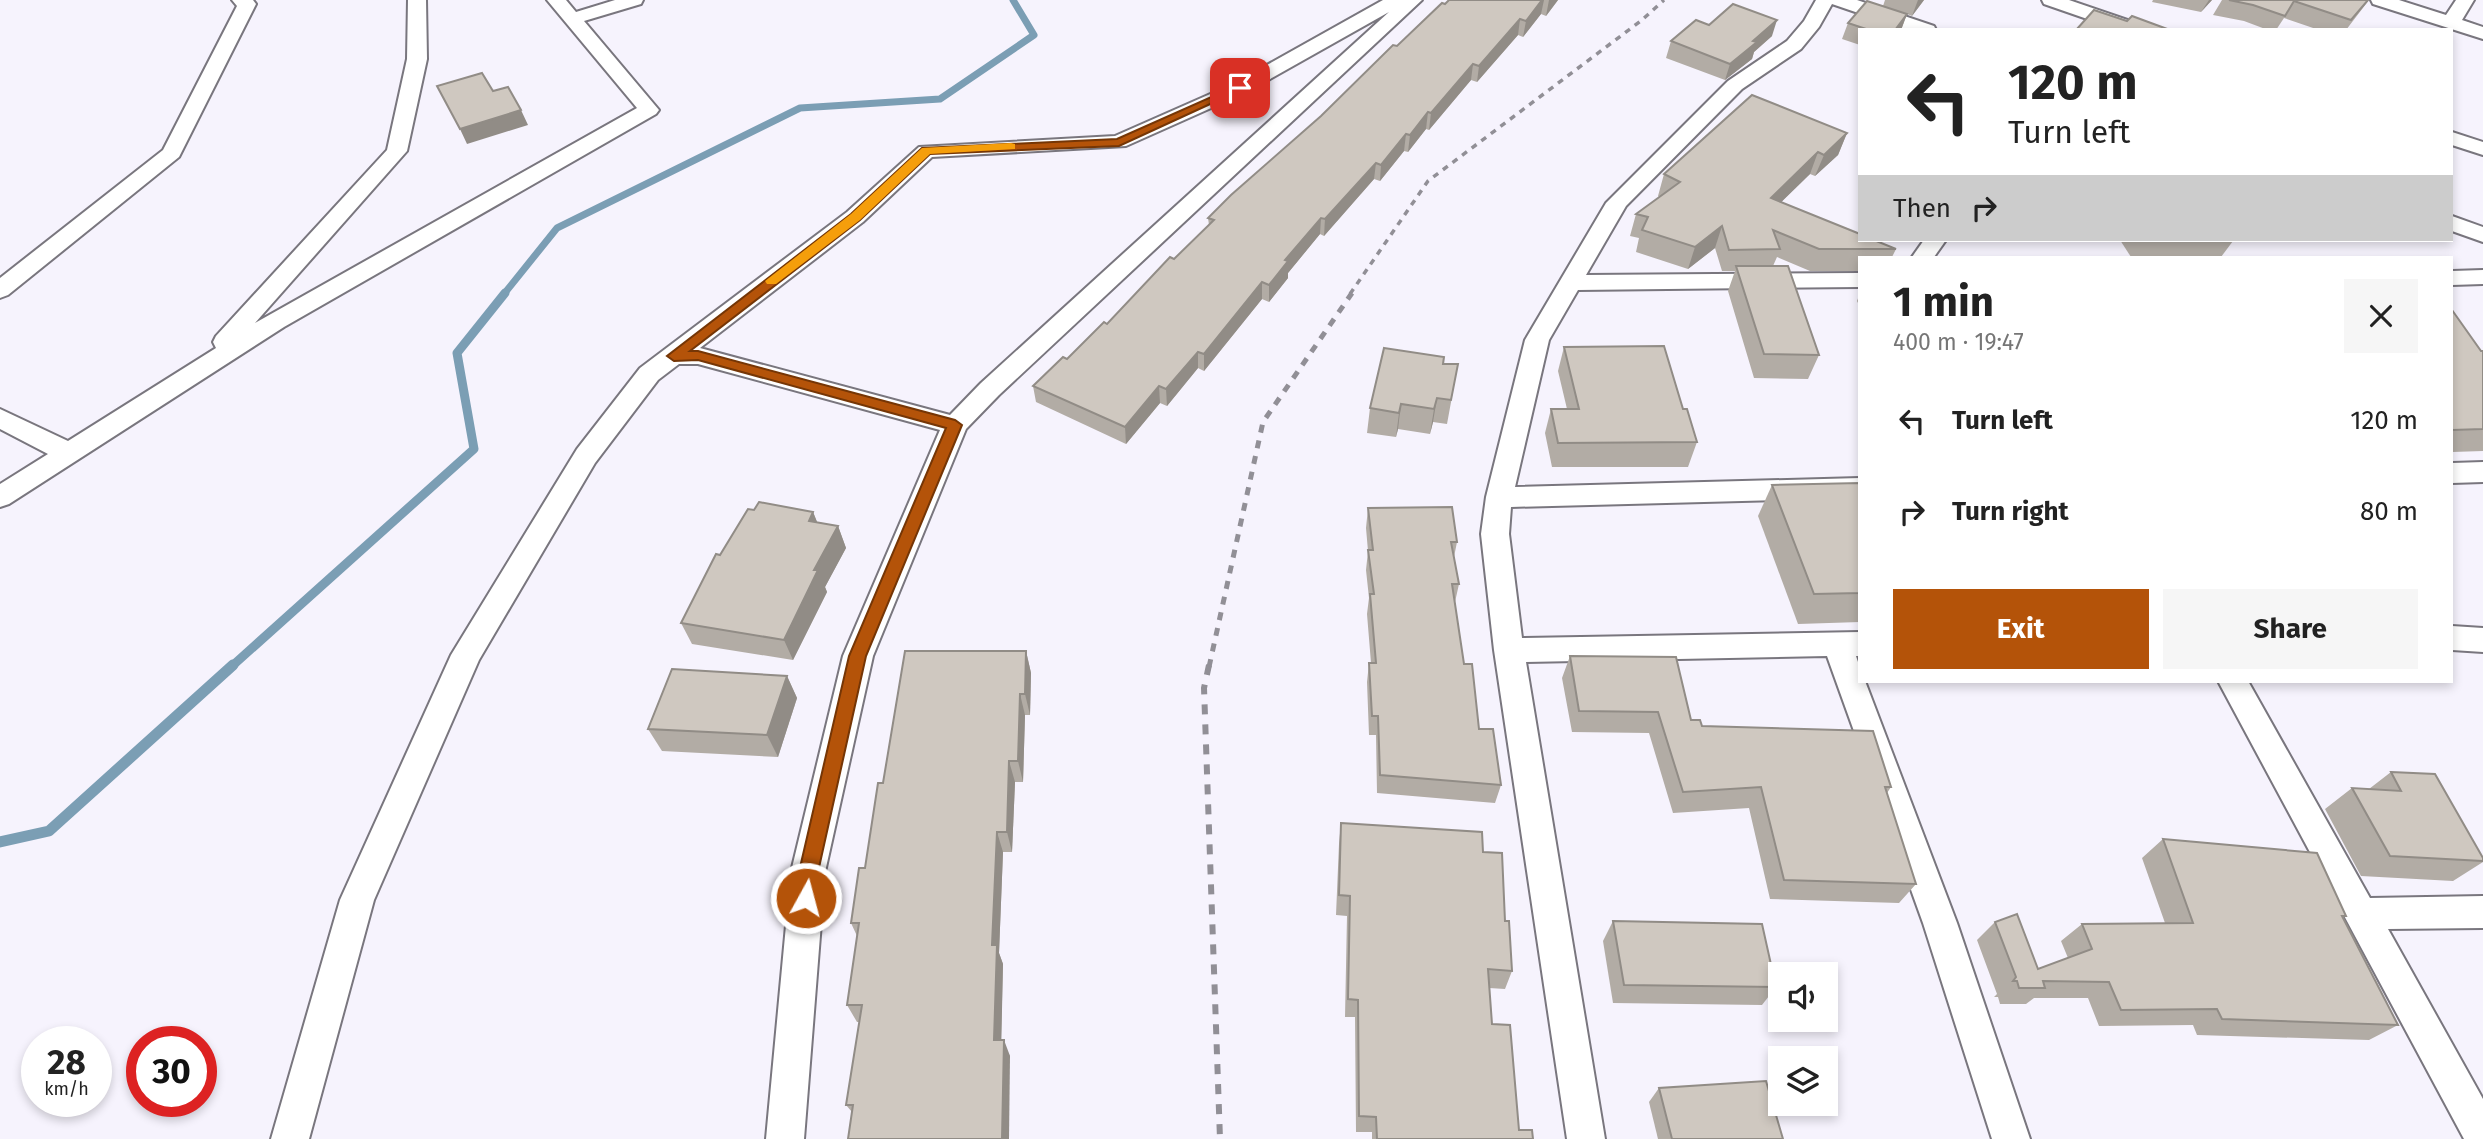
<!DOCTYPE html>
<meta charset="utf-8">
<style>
:root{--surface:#fff;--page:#f6f6f6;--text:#222;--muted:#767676;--accent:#b45309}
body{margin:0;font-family:"Fira Sans",sans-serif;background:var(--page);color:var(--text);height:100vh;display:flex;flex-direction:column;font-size:26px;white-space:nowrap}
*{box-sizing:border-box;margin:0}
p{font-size:23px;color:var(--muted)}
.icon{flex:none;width:38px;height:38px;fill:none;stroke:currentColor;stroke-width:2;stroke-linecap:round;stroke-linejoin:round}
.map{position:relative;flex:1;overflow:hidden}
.panel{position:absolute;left:1858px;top:256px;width:595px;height:427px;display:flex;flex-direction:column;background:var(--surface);border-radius:0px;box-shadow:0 4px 10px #0003}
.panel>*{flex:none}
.banner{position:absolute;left:1858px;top:28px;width:595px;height:214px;border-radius:0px;box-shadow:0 4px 10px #0003;background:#fff;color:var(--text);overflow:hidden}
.tools{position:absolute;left:1768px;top:962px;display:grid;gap:14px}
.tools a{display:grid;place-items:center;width:70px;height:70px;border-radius:0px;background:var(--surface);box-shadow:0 4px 10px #0003;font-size:35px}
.speed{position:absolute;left:21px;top:1026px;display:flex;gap:14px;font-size:35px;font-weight:700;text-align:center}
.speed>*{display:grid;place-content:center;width:91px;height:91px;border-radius:50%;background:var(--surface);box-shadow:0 4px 10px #0003;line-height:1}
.speed small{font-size:18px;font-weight:400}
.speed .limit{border:10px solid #d22;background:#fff;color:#111}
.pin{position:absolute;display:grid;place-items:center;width:60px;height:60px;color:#fff;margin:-30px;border-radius:14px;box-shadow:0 4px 10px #0006}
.me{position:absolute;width:77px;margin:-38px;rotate:7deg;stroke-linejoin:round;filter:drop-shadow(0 0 5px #0008)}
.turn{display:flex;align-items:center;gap:24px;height:147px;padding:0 35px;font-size:32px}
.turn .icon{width:91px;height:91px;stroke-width:2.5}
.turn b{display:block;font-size:49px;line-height:60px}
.then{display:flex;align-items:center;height:66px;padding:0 35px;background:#0003;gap:14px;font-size:26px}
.round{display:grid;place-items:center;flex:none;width:74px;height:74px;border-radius:0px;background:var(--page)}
.summary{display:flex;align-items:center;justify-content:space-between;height:119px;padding:0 35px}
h1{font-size:42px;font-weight:700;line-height:52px}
.action{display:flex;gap:14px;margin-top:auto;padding:14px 35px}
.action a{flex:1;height:80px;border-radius:0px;background:var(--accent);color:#fff;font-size:28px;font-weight:700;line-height:80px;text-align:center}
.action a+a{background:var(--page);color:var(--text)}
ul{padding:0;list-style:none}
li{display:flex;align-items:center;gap:21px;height:91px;padding:0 35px}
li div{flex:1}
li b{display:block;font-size:26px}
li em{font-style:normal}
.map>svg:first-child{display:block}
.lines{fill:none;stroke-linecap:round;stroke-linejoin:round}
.stream-far2{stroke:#7b9eb4;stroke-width:7}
.stream-far1{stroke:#7b9eb4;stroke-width:9}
.stream{stroke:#7b9eb4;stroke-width:11}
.minor-casing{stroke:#79767e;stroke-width:4}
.minor{fill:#fff;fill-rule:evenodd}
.rail-far2{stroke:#918f96;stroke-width:3.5;stroke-dasharray:6 6;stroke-linecap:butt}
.rail-far1{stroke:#918f96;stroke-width:5;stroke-dasharray:8 8;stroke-linecap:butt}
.rail{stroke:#918f96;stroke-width:6;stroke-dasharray:10 10;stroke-linecap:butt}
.wall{fill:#b2aca5}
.shaded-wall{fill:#918c86}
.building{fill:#cfc8c0;stroke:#918c86;stroke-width:2}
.route{fill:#b45309;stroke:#753606;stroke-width:2}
.slow{fill:#f59e0b}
</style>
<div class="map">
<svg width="2483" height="1139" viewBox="0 0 2483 1139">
<rect width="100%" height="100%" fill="#f6f3fd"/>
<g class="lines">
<!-- stream-far2 -->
<polyline class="stream-far2" points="504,294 557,228 800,108 940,99 1034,35 1013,0"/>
<!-- stream-far1 -->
<polyline class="stream-far1" points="231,667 474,449 457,353 505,293"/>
<!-- stream -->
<polyline class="stream" points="0,842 49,831 233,665"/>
<defs>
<g id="minor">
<polygon points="232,0 253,0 256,4 179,157 8,295 0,298 0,278 163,150 237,6"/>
<polygon points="408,0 426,0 427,59 407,151 255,323 637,108 547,0 566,0 576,12 615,0 643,0 641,4 584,21 659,110 656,114 284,327 9,504 0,507 0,484 48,454 0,429 0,409 68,441 216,348 213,342 216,336 387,150 407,59"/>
<path d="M 1383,0 L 1422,0 L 999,395 L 966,429 L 873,656 L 825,872 L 804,1139 L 766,1139 L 791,872 L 843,656 L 940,430 L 698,364 L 679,364 L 658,380 L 595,463 L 479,660 L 374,900 L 309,1139 L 271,1139 L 340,900 L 451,655 L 577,449 L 640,368 L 847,212 L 919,147 L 1115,136 L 1233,84 ZM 1389,12 L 981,383 L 950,415 L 700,348 L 863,222 L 932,157 L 1126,146 L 1247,92 Z"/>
<polygon points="1816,0 1857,0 1934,26 1936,30 1908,30 1832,4 1819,27 1801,49 1742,89 1626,206 1586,275 1860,273 1860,287 1578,290 1549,340 1515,487 1860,478 1860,498 1511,507 1509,534 1522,638 1860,632 1860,656 1856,656 1860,668 1860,681 1865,681 1957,923 2030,1139 1992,1139 1923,923 1827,656 1526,662 1605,1139 1567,1139 1494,650 1481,534 1486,497 1525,340 1606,203 1728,81 1787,41 1804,21"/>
<polygon points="2042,0 2069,0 2145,26 2147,30 2119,30 2044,4"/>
<polygon points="2371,0 2399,0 2446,15 2456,0 2474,0 2462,20 2483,27 2483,39 2373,4"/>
<polygon points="2452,132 2483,142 2483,155 2452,145"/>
<polygon points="2452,216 2483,227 2483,242 2452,231"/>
<polygon points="1924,240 1946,240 1934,257 1912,257"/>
<polygon points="2483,270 2483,284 2452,285 2452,271"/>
<polygon points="2483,462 2483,482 2452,483 2452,463"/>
<polygon points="2452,626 2483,628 2483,652 2452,650"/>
<polygon points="2218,681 2248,681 2370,898 2483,896 2483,928 2388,929 2483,1099 2483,1139 2464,1139"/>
</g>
</defs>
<!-- minor casing -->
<use href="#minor" class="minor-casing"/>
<!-- minor -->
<use href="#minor" class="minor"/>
<!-- rail-far2 -->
<polyline class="rail-far2" points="1350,294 1428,181 1642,20 1664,0"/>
<!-- rail-far1 -->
<polyline class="rail-far1" points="1209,667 1263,422 1352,293"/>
<!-- rail -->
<polyline class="rail" points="1209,665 1204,688 1220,1139"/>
</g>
<!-- wall -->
<g class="wall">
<polygon points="1449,0 1558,0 1546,16 1541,14 1523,37 1518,35 1477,82 1471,80 1429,130 1426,129 1408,152 1404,151 1380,181 1374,179 1324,236 1320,234 1288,273 1288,278 1269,302 1262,299 1204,371 1198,368 1167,406 1160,403 1126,444 1036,402 1033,386 1067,359 1107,324 1209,225 1208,218"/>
<polygon points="1885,0 1924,0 1912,16 1907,14 1901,30 1860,30 1860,45 1842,39 1848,23 1883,6"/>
<polygon points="2153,0 2212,0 2201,12 2152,2"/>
<polygon points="2222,0 2369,0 2346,30 2319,30 2284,18 2276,30 2268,30 2244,21 2213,15"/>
<polygon points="1709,25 1772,36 1754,52 1752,59 1725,80 1666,58 1671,41"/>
<polygon points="1847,133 1838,155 1815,176 1810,174 1781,202 1896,249 1892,257 1860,257 1860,271 1810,271 1777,257 1773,266 1819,355 1808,379 1754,378 1728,291 1735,271 1722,271 1715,248 1688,269 1636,252 1639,238 1630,236 1636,214 1659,197 1658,196 1664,174"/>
<polygon points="2120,240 2232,240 2233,241 2221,257 2131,257"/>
<polygon points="1860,293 1860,307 1857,301"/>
<polygon points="2452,310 2481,351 2483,351 2483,451 2452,452"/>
<polygon points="1564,347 1683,409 1697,442 1688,467 1552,467 1545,433 1551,409 1567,409 1558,371"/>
<polygon points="1443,364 1458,364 1447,424 1433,422 1430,434 1398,429 1396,437 1367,433 1370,408"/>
<polygon points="1860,483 1860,622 1798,624 1758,516 1772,485"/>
<polygon points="1368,508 1457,542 1454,557 1459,584 1455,602 1464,664 1479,729 1501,785 1495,803 1377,793 1376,735 1369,735 1367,682 1369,663 1371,663 1367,614 1369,598 1366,570 1368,551 1366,528"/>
<polygon points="754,510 813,512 817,522 838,526 846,548 825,587 827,592 793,660 692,644 681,623 720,555"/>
<polygon points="1026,651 1031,673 1030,715 1025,715 1023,782 1015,782 1012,852 1003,852 999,953 1003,964 1001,1040 1010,1056 852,1112 846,1105 860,1022 857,1022 847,1005 857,936 851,923 865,868 883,783"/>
<polygon points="1570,656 1702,726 1891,787 1887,793 1916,884 1899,903 1770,899 1749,808 1673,813 1649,733 1572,732 1562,678"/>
<polygon points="787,676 797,698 778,757 662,751 648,729"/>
<polygon points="2391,772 2483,861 2483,862 2453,881 2361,876 2325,809 2352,788 2369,789"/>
<polygon points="1341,823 1483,852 1505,921 1512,971 1505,989 1489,988 1492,1024 1519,1130 1533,1139 1372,1139 1372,1132 1356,1132 1355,1017 1345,1017 1347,916 1336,915 1339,844"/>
<polygon points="2163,839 2346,916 2343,918 2398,1025 2369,1040 2197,1035 2193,1025 2099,1026 2088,998 2034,998 2026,1004 2000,1004 1998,997 1994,997 1997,994 1977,940 1995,922 2038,969 2068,958 2061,941 2082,924 2165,923 2142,858"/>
<polygon points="1613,921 1776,987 1762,1005 1613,1003 1603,941"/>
<polygon points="1659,1088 1783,1139 1658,1139 1649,1102"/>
</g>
<!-- shaded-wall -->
<g class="shaded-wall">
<polygon points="1542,0 1544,0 1541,14 1523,37 1526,21"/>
<polygon points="1549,0 1558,0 1546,16"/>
<polygon points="1918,0 1924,0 1912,16"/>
<polygon points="2209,0 2212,0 2201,12"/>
<polygon points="1907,14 1901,30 1895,30"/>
<polygon points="1520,19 1518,35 1477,82 1479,66"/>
<polygon points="1777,20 1772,36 1754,52 1752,59 1725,80 1730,64 1753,41"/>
<polygon points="1473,64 1471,80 1429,130 1431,113"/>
<polygon points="521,110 528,125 467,144 460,129"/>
<polygon points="1428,112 1426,129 1408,152 1410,135"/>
<polygon points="1847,133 1838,155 1815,176 1824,155"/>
<polygon points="1406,134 1404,151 1380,181 1381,165"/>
<polygon points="1818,152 1810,174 1763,220 1771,198"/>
<polygon points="1376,163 1374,179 1324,236 1325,219"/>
<polygon points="1321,218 1320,234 1288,273 1288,278 1269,302 1269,285 1285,260"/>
<polygon points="1722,226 1715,248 1688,269 1695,247"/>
<polygon points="1262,282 1262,299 1204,371 1204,354"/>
<polygon points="1198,352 1198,368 1167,406 1166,389"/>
<polygon points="1159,386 1160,403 1126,444 1125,427"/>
<polygon points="1437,398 1433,422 1430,434 1434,409"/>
<polygon points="1401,404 1398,429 1396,437 1399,413"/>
<polygon points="813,512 822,534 809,521"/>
<polygon points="838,526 846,548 825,587 827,592 793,660 784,640 814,570"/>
<polygon points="1026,651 1031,673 1030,715 1025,694"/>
<polygon points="787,676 797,698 778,757 767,735"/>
<polygon points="1020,694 1025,715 1023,782 1018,761"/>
<polygon points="1009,761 1015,782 1012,852 1007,832"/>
<polygon points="997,832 1003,852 999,953 1003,964 1001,1056 994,1040 992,945"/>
<polygon points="1004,1040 1010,1056 1009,1139 1002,1139"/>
</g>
<!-- building -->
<g class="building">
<polygon points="1449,0 1542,0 1526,21 1520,19 1479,66 1473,64 1431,113 1428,112 1410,135 1406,134 1381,165 1376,163 1325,219 1321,218 1285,260 1288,261 1269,285 1262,282 1204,354 1198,352 1166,389 1159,386 1125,427 1033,386 1063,357 1067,359 1104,322 1107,324 1170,257 1174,259 1214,220 1208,218 1231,195 1321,116 1393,45 1397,46 1442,3 1445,4"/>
<polygon points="2229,0 2368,0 2351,20 2294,1 2285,16 2253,5"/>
<polygon points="1867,1 1907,14 1895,30 1869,30 1848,23"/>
<polygon points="1733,4 1777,20 1753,41 1757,42 1730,64 1671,41 1696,20 1709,25"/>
<polygon points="2094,10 2127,21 2132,16 2170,30 2076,30"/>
<polygon points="482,73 493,91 508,87 521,110 460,129 437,86"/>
<polygon points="1752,95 1847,133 1824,155 1818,152 1771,198 1860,234 1860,240 1874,240 1896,249 1819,249 1773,230 1780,249 1729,250 1722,226 1695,247 1642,230 1648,217 1636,214 1680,182 1664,174"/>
<polygon points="2160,240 2232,240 2233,241"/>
<polygon points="1736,266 1788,266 1819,355 1764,354"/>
<polygon points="2452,310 2481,351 2483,351 2483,429 2452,430"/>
<polygon points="1664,346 1683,409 1687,409 1697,442 1558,443 1551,409 1579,409 1564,347"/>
<polygon points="1384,348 1444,357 1443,364 1458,364 1451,400 1437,398 1434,409 1401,404 1399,413 1370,408"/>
<polygon points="1860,483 1860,593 1814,594 1772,485"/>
<polygon points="759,502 813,512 809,521 838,526 814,570 818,570 784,640 681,623 716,554 720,555 748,509 754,510"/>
<polygon points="1452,507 1457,542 1451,542 1459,584 1452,584 1464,664 1472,664 1479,729 1493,729 1501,785 1380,775 1378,716 1372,716 1369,663 1376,663 1370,594 1374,594 1368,550 1373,550 1368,508"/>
<polygon points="905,651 1026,651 1025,694 1020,694 1018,761 1009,761 1007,832 997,832 992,945 997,945 994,1040 1004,1040 1002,1139 848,1139 853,1105 846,1105 862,1005 847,1005 859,923 851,923 859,868 865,868 878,783 883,783"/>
<polygon points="1570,656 1676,657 1691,720 1700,720 1702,726 1873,731 1891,787 1885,787 1916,884 1784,880 1761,787 1683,792 1658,712 1579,711"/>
<polygon points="672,669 787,676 767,735 648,729"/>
<polygon points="2391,772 2435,774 2483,858 2483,861 2390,856 2352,788 2401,791"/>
<polygon points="1341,823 1482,832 1483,852 1502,853 1505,921 1509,921 1512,971 1488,969 1492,1024 1510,1025 1519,1130 1532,1130 1533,1139 1377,1139 1376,1117 1359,1116 1358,1000 1348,999 1350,896 1339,895"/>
<polygon points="2163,839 2317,853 2346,916 2342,916 2398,1025 2222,1019 2217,1009 2121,1010 2109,982 2043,981 2045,988 2019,988 2017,981 2013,981 2016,977 1995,922 2017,914 2038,969 2092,949 2082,924 2193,923"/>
<polygon points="1613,921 1762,924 1776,987 1624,985"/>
<polygon points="1766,1081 1783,1139 1672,1139 1659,1088"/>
</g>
<!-- route -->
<polygon class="route" points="1236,86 1245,88 1119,146 930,154 860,220 690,351 698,351 955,420 962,425 866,656 818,872 813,905 806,907 799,905 797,898 799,872 849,656 946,428 698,360 674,361 667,356 851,214 922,148 1117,139"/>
<!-- slow -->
<polygon class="slow" points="1011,143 1015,144 1015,149 930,154 860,220 776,284 767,284 765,281 851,214 922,148"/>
</svg>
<div class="tools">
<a><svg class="icon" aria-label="sound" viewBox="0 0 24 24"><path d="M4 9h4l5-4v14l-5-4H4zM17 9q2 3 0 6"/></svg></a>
<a><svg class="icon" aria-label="layers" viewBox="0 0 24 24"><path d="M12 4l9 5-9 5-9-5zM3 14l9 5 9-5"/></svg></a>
</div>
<div class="speed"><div>28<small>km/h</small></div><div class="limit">30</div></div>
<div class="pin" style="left:1240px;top:88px;background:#d93025"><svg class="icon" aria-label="arrive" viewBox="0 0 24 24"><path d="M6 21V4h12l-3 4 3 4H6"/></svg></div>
<svg class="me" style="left:806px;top:898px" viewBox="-20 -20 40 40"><circle r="17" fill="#b45309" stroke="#fff" stroke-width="3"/><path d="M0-11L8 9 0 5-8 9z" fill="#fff"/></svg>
<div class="banner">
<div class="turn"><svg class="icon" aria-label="left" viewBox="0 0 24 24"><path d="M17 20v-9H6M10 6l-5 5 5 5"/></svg><div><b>120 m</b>Turn left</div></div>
<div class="then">Then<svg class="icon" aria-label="right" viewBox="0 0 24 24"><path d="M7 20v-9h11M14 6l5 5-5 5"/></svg></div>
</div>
<section class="panel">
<div class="summary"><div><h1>1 min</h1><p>400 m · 19:47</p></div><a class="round"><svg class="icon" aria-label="close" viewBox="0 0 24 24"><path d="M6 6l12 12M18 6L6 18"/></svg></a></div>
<ul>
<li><svg class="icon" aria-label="left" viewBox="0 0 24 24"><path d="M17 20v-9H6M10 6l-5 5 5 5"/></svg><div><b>Turn left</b></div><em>120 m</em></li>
<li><svg class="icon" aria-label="right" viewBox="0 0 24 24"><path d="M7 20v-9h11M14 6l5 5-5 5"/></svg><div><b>Turn right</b></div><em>80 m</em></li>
</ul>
<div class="action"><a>Exit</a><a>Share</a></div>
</section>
</div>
